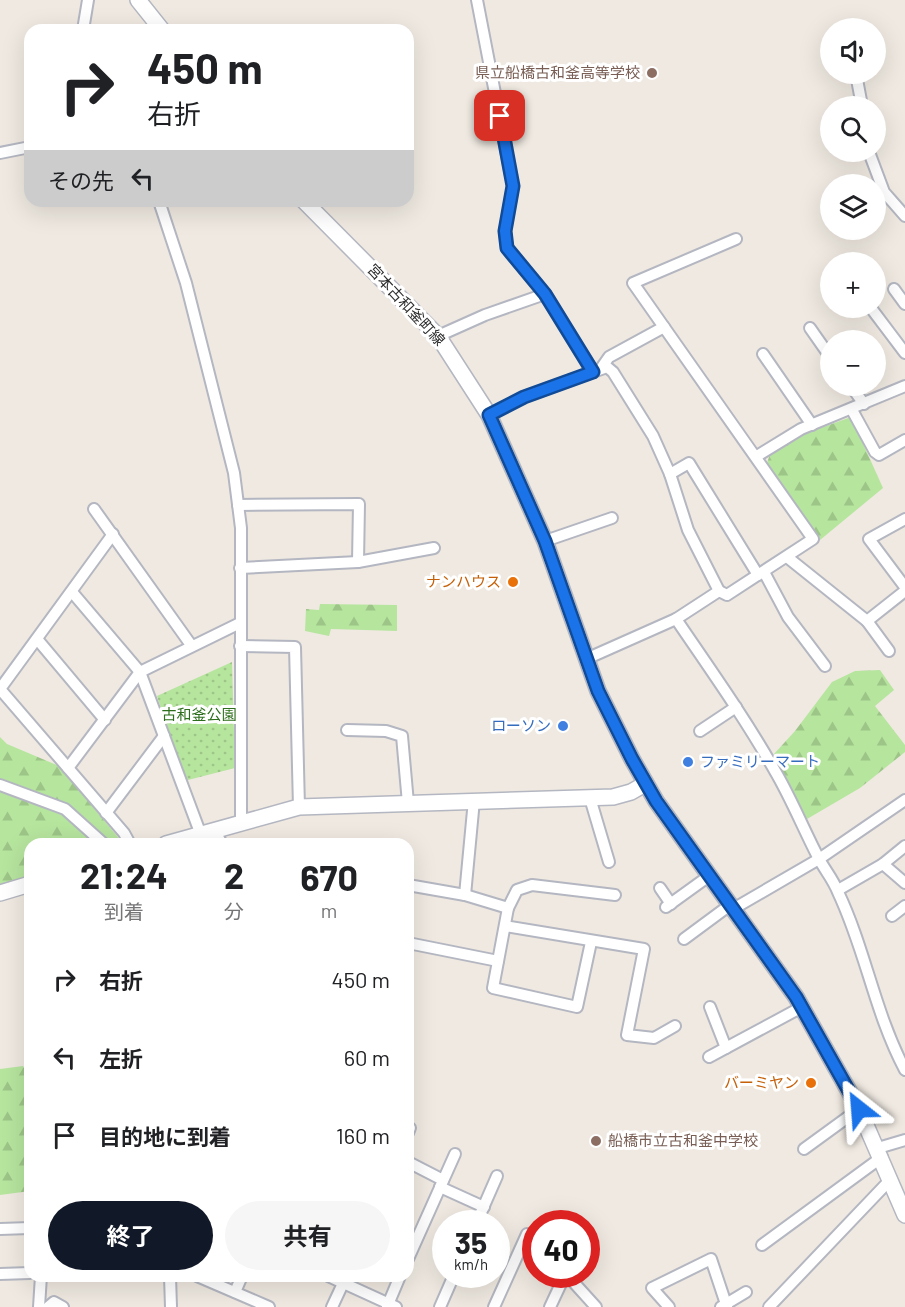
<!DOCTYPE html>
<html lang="ja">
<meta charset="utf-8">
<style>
:root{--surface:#fff;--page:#f6f6f6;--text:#202124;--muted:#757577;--accent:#111827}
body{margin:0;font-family:Barlow,"Noto Sans JP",sans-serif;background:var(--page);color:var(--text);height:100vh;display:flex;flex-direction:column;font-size:22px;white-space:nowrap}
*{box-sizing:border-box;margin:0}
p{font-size:20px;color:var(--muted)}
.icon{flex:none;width:33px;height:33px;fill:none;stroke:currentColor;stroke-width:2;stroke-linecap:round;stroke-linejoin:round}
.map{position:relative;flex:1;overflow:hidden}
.details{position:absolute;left:24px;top:838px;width:390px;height:444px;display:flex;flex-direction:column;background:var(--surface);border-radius:18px;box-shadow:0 6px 24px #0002}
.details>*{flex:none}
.guide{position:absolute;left:24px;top:24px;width:390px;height:183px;border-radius:18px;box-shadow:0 6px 24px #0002;background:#fff;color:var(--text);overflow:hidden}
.fabs{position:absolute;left:820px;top:18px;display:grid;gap:12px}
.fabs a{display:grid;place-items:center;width:66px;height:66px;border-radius:50%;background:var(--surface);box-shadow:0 6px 24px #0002;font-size:30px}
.speed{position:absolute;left:432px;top:1210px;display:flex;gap:12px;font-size:30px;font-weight:700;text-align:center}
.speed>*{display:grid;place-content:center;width:78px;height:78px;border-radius:50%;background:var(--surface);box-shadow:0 6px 24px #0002;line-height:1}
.speed small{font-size:15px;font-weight:400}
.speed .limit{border:9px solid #d22;background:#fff;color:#111}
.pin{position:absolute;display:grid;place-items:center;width:51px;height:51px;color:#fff;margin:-26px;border-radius:12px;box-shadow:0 3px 9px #0006}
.me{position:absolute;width:66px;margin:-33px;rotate:332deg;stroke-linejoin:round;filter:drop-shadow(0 0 4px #0008)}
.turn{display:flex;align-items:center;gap:21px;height:126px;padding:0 24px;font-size:27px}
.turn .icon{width:78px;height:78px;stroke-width:2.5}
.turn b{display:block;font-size:42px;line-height:51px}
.then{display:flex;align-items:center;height:57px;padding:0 24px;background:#0003;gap:12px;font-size:22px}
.eta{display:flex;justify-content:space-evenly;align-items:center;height:102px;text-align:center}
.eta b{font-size:36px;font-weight:700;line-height:42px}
.action{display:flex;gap:12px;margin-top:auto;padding:12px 24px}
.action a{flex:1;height:69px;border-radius:36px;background:var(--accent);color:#fff;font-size:24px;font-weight:700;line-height:69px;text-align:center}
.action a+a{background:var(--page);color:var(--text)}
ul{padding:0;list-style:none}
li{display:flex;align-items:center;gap:18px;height:78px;padding:0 24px}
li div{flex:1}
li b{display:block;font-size:22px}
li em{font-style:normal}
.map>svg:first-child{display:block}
.forest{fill:url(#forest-firs)}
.park{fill:url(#park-dots)}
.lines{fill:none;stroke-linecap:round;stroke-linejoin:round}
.street-casing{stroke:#b4b7c1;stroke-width:14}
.secondary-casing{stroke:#b4b7c1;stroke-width:18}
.street{stroke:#fff;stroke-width:10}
.secondary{stroke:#fff;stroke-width:15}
.route-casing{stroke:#114b97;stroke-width:15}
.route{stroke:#1a73e8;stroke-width:10}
.education-dot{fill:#8d6e63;stroke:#fff;stroke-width:2}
.food-dot{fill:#e8710a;stroke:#fff;stroke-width:2}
.shop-dot{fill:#3f7fe0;stroke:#fff;stroke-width:2}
.labels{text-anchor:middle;stroke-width:6;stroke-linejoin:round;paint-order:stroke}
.education-label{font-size:15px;fill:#785e54;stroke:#fff;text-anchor:end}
.street-label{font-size:15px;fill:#2e2e2e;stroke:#fff}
.food-label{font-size:15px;fill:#c56008;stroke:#fff;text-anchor:end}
.park-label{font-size:15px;fill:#2c6e1b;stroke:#fff}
.shop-label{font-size:15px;fill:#366cbe;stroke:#fff;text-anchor:end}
</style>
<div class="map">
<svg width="905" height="1307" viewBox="0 0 905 1307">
<defs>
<pattern id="forest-firs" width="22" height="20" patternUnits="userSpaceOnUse" patternTransform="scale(1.5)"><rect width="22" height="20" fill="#b6e59e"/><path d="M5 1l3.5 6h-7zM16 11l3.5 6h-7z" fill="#9dc588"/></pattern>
<pattern id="park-dots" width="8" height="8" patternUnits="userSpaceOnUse" patternTransform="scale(1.5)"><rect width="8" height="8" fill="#b6e59e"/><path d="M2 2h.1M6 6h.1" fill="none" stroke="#9dc588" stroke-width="1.8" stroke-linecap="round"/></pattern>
</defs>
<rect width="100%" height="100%" fill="#efe9e1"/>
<!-- forest -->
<g class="forest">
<polygon points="851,417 883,488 820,540 767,463 770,454 804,434"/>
<polygon points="320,604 397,605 397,631 331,629 329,636 305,631 306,609 319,610"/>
<polygon points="880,670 894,690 875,706 905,745 905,752 860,788 807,819 774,754 795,731 832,682 855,671"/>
<polygon points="0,737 7,744 59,766 122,842 122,844 30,844 30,876 0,884"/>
<polygon points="23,1066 30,1081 30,1191 0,1195 0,1069"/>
</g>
<!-- park -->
<polygon class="park" points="232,662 235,768 184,781 157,696"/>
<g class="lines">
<defs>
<g id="street">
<polyline points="477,0 513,186 505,231 507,248 545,294 593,372"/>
<polyline points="83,30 88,0"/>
<polyline points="856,74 862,106"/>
<polyline points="869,152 884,192 905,216"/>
<polyline points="0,153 30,147"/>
<polyline points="159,201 186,283 234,473 241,528 241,823"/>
<polyline points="894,289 905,304"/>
<polyline points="871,308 905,353"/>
<polyline points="810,328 831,358"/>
<polyline points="438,336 485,315 545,294"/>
<polyline points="763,354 812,425"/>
<polyline points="602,367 609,357 664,327"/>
<polyline points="851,386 864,404"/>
<polyline points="852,410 875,452 879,455 905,440"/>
<polyline points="489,415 524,397 607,367 613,372 653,436 670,474 688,530 719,591"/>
<polyline points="757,456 801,429 905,386"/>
<polyline points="670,474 689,463 758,575"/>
<polyline points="238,505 359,504 358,562"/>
<polyline points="94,509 191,645"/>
<polyline points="905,519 869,539 905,587"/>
<polyline points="113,534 0,689 124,833 130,844"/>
<polyline points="545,541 612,518"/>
<polyline points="787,557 867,621 905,591"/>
<polyline points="240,568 358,562 434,548"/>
<polyline points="764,572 788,617 825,666"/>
<polyline points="72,592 140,672 201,835"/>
<path d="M 676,619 C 710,669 745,718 775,771 C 791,798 803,828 818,857 C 824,869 833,879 838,892 C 866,951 874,1011 905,1070"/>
<polyline points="867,621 889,651"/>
<polyline points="37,639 105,720"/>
<polyline points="240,646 295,647 299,807"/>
<polyline points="586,659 676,619 719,591 727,595 813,539 633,283 736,239"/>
<polyline points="347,730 386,731 402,736 408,803"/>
<polyline points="700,731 736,707"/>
<polyline points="68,768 140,672 240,623"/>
<polyline points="0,785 65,809 104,844"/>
<polyline points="590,798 609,862"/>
<polyline points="106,813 164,736"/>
<polyline points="215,831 222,844"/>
<polyline points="883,864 905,883"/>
<polyline points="408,885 465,895 508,908 493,988 577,1007 591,942"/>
<polyline points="660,888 671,904"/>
<polyline points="838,890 883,864 905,846"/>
<polyline points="465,895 474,800"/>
<polyline points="666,907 709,876"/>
<polyline points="508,908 517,890 532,885 615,895"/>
<polyline points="733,909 819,859 905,800"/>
<polyline points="892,916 905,906"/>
<polyline points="505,926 644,949 627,1035 654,1038 675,1026"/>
<polyline points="684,939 730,905"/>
<polyline points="408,943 498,961"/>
<polyline points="710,1007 726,1048"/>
<polyline points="709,1057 802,1007"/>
<polyline points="408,1133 410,1128"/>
<polyline points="878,1148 905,1140"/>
<polyline points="804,1149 859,1109"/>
<polyline points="408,1162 443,1180"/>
<polyline points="440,1187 484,1207"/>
<polyline points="476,1224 497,1176"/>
<polyline points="0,1229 30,1228"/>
<polyline points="762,1245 882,1157"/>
<polyline points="408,1259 455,1154"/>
<polyline points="0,1274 30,1273"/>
<polyline points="567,1275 596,1307"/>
<polyline points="170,1276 171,1307"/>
<polyline points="197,1276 269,1307"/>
<polyline points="328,1276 396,1307"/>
<polyline points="235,1292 242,1276"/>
<polyline points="39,1307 41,1276"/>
<polyline points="48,1307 54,1302 63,1307"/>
<polyline points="332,1307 346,1277"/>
<polyline points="387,1307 400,1276"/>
<polyline points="440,1307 454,1275"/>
<polyline points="494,1307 527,1234 536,1243"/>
<polyline points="550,1307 565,1275"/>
<polyline points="669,1307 652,1288 711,1259 727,1307"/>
<polyline points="721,1307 746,1292"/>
<polyline points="769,1307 891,1179"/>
</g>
<g id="secondary">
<polyline points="138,0 162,30"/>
<polyline points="304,201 438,336 489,415 545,541 598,691 632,759 656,801 796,997 859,1109 905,1215"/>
<polyline points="166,844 299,807 613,797 631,792 645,784"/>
<polyline points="0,893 30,884"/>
</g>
</defs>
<!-- street casing -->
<use href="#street" class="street-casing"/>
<!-- secondary casing -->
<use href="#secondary" class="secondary-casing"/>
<!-- street -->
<use href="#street" class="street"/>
<!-- secondary -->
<use href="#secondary" class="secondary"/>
</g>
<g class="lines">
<defs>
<polyline id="route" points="500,116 513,186 505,231 507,248 545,294 593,372 524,397 489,415 545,541 598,691 632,759 656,801 796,997 859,1109"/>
</defs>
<!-- route casing -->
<use href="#route" class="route-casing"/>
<!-- route -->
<use href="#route" class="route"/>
</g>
<!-- markers -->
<g class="education-dot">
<circle cx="652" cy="73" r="6"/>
<circle cx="596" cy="1141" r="6"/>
</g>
<g class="food-dot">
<circle cx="513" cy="582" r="6"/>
<circle cx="811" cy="1083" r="6"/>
</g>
<g class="shop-dot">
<circle cx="563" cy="726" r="6"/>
<circle cx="688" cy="762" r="6"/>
</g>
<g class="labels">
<!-- education labels -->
<g class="education-label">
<text x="640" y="78">県立船橋古和釜高等学校</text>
<text x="608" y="1146" text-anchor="start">船橋市立古和釜中学校</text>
</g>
<!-- street labels -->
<g class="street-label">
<text transform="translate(406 305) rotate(47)" y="5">宮本古和釜町線</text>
</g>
<!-- food labels -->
<g class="food-label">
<text x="501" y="587">ナンハウス</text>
<text x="799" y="1088">バーミヤン</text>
</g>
<!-- park labels -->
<g class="park-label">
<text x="199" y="720">古和釜公園</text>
</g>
<!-- shop labels -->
<g class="shop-label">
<text x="551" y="731">ローソン</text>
<text x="700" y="767" text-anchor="start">ファミリーマート</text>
</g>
</g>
</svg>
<div class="fabs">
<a><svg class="icon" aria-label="sound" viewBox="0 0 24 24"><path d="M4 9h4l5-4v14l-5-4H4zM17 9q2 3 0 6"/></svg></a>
<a><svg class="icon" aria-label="search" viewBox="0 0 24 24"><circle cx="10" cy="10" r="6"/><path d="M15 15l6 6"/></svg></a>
<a><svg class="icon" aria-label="layers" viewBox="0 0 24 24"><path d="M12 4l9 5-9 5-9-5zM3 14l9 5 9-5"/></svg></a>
<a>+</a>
<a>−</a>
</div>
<div class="speed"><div>35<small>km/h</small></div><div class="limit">40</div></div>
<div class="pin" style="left:500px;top:116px;background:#d93025"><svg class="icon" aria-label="arrive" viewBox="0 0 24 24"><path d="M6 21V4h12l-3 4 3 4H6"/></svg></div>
<svg class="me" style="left:859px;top:1109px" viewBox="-20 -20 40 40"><path d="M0-17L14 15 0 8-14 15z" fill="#1a73e8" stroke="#fff" stroke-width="4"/></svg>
<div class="guide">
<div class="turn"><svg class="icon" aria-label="right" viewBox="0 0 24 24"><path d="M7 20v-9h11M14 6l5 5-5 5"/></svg><div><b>450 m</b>右折</div></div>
<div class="then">その先<svg class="icon" aria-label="left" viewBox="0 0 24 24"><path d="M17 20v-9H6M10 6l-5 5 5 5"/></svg></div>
</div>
<section class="details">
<div class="eta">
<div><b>21:24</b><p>到着</p></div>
<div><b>2</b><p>分</p></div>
<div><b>670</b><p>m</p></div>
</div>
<ul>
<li><svg class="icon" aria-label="right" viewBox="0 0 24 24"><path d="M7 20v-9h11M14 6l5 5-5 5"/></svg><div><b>右折</b></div><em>450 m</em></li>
<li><svg class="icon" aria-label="left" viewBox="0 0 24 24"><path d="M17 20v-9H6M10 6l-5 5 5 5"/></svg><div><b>左折</b></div><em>60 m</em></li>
<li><svg class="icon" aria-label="arrive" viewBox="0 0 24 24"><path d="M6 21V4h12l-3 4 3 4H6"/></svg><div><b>目的地に到着</b></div><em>160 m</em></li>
</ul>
<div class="action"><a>終了</a><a>共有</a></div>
</section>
</div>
